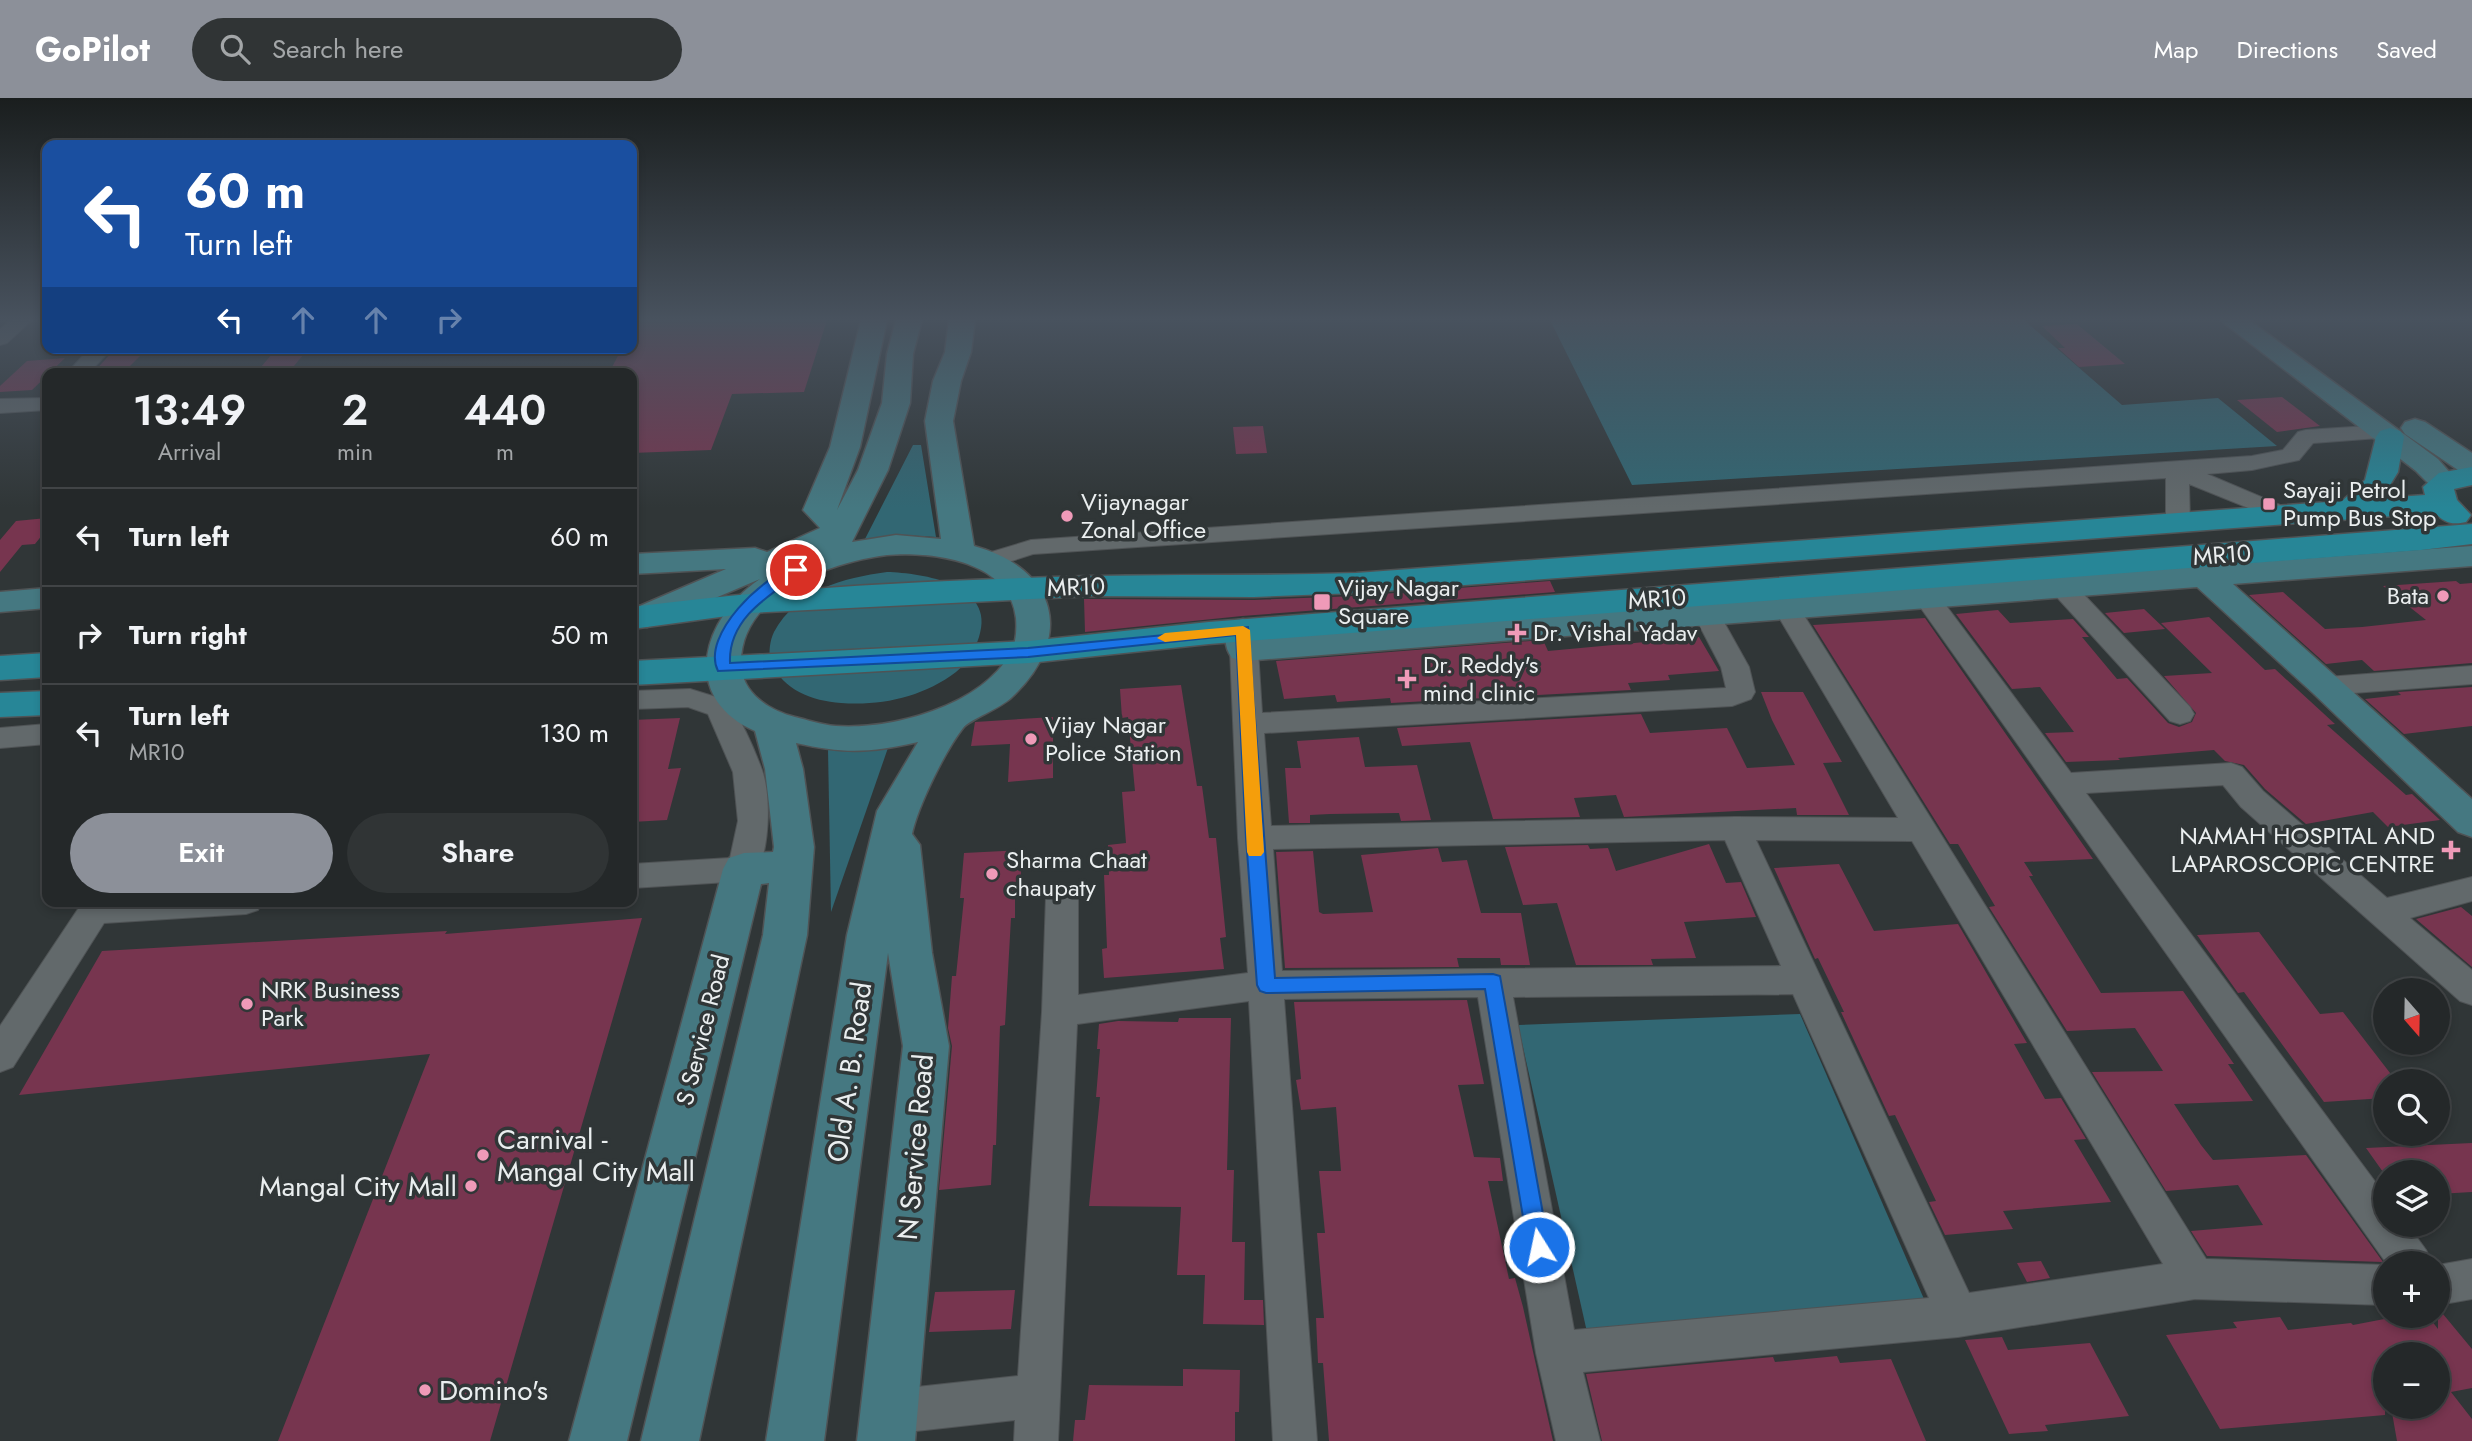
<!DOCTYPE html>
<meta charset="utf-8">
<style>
:root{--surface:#242829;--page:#303435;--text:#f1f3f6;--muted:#a3a6a8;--line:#414446;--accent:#8c9099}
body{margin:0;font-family:Jost,sans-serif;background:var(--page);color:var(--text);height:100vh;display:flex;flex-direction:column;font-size:26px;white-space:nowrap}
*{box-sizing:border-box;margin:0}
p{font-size:23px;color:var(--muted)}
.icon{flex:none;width:38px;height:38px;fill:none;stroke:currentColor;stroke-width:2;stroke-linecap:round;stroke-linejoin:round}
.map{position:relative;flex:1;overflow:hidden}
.panel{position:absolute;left:42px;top:270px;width:595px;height:539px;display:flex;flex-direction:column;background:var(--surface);border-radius:14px;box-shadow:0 4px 10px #0003,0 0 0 2px var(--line)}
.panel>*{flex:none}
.hud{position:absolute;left:42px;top:42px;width:595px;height:214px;border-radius:14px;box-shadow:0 4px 10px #0003,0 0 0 2px var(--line);background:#1a4fa0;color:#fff;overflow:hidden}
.needle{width:46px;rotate:160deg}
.controls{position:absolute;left:2373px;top:880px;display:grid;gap:14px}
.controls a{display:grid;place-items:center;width:77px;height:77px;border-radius:50%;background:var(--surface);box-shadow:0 4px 10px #0003,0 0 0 2px var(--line);font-size:35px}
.pin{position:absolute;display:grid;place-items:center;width:60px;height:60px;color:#fff;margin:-30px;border:4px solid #fff;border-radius:50%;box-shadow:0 2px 7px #0007}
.me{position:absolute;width:77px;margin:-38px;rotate:350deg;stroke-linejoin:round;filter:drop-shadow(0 0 5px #0008)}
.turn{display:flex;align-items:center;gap:24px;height:147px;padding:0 28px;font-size:32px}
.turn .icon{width:91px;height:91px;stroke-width:2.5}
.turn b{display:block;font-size:49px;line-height:60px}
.lanes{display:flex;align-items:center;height:66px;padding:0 28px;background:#0003;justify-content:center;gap:35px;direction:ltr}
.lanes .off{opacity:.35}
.eta{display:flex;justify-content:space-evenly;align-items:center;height:119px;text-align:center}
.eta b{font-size:42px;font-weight:600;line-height:49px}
.primary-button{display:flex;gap:14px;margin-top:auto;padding:14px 28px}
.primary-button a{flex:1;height:80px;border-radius:42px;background:var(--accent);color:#fff;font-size:28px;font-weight:600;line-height:80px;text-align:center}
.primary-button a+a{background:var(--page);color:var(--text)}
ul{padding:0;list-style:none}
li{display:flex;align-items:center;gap:21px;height:98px;padding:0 28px;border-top:2px solid var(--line)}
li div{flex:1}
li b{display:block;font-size:26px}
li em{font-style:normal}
header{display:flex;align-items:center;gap:42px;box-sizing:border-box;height:98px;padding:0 35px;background:var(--accent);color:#fff}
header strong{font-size:33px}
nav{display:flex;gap:38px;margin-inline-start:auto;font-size:24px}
.search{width:490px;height:63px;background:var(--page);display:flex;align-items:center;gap:18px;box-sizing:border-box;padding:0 24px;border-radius:38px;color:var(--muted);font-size:26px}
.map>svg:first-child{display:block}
.green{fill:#326773}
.building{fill:#77354f}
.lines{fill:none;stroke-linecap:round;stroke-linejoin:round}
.street-casing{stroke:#4f5355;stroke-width:2}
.secondary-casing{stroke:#4f5355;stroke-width:3}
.primary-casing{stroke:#4f5355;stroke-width:3}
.street{fill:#62696b;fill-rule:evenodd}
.secondary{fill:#457881;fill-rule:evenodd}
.primary{fill:#278697;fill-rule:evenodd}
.route{fill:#1a73e8;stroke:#114b97;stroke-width:2}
.slow{fill:#f59e0b}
.poi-dot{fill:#ef9ab8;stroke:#303637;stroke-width:2.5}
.labels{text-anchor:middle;stroke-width:7;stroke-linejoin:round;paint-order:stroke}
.poi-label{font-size:24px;fill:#eaeeef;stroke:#303637;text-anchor:start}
.street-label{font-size:24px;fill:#eaeeef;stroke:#303637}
.near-street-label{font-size:28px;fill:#eaeeef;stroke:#303637}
.near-poi-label{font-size:28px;fill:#eaeeef;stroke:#303637;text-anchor:start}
</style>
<header>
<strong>GoPilot</strong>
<div class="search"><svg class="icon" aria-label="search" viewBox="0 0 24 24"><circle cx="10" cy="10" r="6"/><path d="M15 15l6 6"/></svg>Search here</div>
<nav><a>Map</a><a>Directions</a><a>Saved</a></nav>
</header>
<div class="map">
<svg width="2472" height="1343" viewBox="0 0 2472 1343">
<rect width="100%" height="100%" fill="#303637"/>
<!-- green -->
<g class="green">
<polygon points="1550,222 2024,222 2122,307 2218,300 2277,348 1632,387"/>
<polygon points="913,347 921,347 936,439 901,437 865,441"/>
<path d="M 887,474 C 922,475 997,486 979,539 C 975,552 967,565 956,574 C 923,599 882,608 841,605 C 812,603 783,592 771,564 C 768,555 770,542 774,534 C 797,492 843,480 887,474 Z"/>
<polygon points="889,647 831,814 828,651"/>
<polygon points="1800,916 1924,1201 1589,1243 1518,927"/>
</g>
<!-- building -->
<g class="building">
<polygon points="638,222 827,222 804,294 732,296 711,352 632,355 632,275 609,275 621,252 632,252 632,235"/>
<polygon points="2077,226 2125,266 2079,269 2058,250 2065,250 2042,228"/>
<polygon points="277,250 309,250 288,275 256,275"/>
<polygon points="147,251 123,275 93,275 114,252"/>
<polygon points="65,260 32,292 0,294 0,288 27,263"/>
<polygon points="2282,299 2320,328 2277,334 2237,302"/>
<polygon points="1263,328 1267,355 1236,356 1233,329"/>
<polygon points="47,420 47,431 35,446 22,447 0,474 0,442 16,423"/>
<polygon points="1550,483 1555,494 1242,518 1085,534 1084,501 1254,502 1356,498"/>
<polygon points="2456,483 2460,486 2472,485 2472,565 2374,573 2362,562 2326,566 2249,497 2283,494 2325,531 2362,529 2426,522 2383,488"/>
<polygon points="2144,511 2165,531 2124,535 2105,515"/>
<polygon points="1998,512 2010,525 2073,521 2089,539 2082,539 2117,581 2127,580 2168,625 2179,629 2192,624 2196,615 2164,578 2212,575 2161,525 2209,519 2265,572 2275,571 2335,626 2327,627 2406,697 2412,696 2440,722 2388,729 2373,714 2306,726 2265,691 2244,667 2225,663 2214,652 2118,660 2120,662 2066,664 2045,635 2074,634 2040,589 2012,591 1956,516"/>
<polygon points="1925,520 2093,761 2024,764 2033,778 2029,778 2101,895 2183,893 2234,966 2228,966 2253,1003 2174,1006 2201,1047 2213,1062 2306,1057 2383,1164 2207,1158 2191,1133 2263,1127 2238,1087 2166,1093 2092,974 2163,973 2135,930 2067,933 1989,809 1995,808 1958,746 1950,746 1813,527"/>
<polygon points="1699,539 1719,573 1668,577 1670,582 1628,585 1631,592 1391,605 1390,600 1337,604 1335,597 1284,601 1276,563 1543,542 1548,553"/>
<polygon points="1181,587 1197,688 1202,688 1209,740 1216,740 1226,839 1220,840 1224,871 1104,880 1102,851 1107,850 1104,777 1109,777 1108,747 1126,745 1122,694 1135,693 1128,619 1122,620 1120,591"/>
<polygon points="2472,589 2472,628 2404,636 2365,601 2401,597 2398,594"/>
<polygon points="1761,594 1803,594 1842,664 1823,665 1849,717 1797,717 1796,710 1624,719 1616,697 1574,700 1580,719 1493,721 1470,644 1402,648 1397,630 1641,616 1650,635 1727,630 1747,670 1795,667 1772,622"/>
<polygon points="1053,619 1053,680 1008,684 1010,646 971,648 975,624"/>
<polygon points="680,620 668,671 681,670 667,722 632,724 632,622"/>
<polygon points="1359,639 1365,669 1417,667 1431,722 1401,723 1399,715 1330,716 1310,717 1310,725 1289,725 1285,670 1301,670 1297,643"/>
<polygon points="1709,746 1726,785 1741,784 1756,819 1684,824 1696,860 1651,861 1653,867 1576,867 1557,805 1523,807 1505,749 1588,747 1590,751 1608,750 1616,773"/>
<polygon points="1438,750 1442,764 1467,762 1481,815 1521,815 1530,867 1501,867 1500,860 1457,860 1459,869 1285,870 1276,754 1313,753 1319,814 1323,816 1373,814 1361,757"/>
<polygon points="1022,752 1020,796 1015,796 1015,820 1011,820 1005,927 1000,928 996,1047 993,1047 991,1087 939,1092 952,948 948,930 952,878 956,878 964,800 960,800 964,755"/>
<polygon points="1839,766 1874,833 1958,826 2027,945 2014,946 2045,1001 2061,1000 2086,1041 2074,1042 2111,1104 2003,1113 2013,1131 1945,1137 1929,1104 1936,1103 1895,1017 1889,1018 1841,914 1844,914 1818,860 1815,861 1774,770"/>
<polygon points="2461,809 2472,818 2472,869 2416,821"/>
<polygon points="642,820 490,1343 278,1343 430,956 19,997 102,853 447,833 445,836"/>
<polygon points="2259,834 2320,916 2343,914 2397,984 2385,984 2385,1000 2324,1004 2244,894 2238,895 2197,837"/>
<polygon points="1467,902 1484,986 1458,987 1474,1059 1500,1060 1503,1083 1488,1083 1509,1181 1515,1180 1523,1209 1553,1343 1329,1343 1323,1265 1318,1265 1316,1220 1324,1220 1317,1135 1325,1135 1319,1073 1341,1073 1336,1009 1301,1012 1296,982 1301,981 1294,904"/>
<polygon points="1179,920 1231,920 1227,1072 1234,1072 1232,1144 1245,1144 1244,1202 1263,1202 1264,1227 1203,1226 1205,1177 1177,1177 1181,1109 1089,1108 1100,999 1096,999 1100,951 1097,951 1099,926 1118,923 1178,924"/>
<polygon points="2472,1045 2472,1094 2438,1096 2438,1074 2383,1074 2366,1050"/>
<polygon points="2041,1163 2050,1180 2027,1184 2017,1165"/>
<polygon points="1015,1192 1011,1231 929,1234 935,1194"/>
<polygon points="2438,1210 2472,1251 2472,1290 2451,1294 2472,1321 2472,1343 2397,1343 2391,1309 2438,1309 2438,1256 2385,1256 2385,1317 2220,1331 2166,1237 2237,1230 2233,1224 2280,1219 2288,1232 2351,1225 2353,1227 2400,1218 2428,1218 2438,1231"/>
<polygon points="2002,1239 2008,1252 2090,1245 2129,1318 2045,1327 2048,1333 2009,1336 1965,1242"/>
<polygon points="1837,1258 1840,1265 1891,1261 1926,1343 1602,1343 1586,1276 1773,1259 1775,1264"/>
<polygon points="1183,1271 1240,1272 1239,1314 1235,1314 1235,1343 1073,1343 1075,1322 1085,1322 1089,1287 1183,1288"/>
</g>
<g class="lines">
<defs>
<g id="street">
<polygon points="11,222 32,222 7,245 0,247 0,231"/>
<polygon points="90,250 112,250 89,275 67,275"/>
<polygon points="47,300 47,312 0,315 0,301"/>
<polygon points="2384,327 2392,329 2395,334 2392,339 2313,345 2299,362 2252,372 2207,376 2292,412 2295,417 2292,422 2283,424 2189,386 2190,425 2187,430 2178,432 2169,430 2166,425 2166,380 1033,456 987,471 978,468 974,463 978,458 1031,442 2252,358 2283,352 2298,334 2306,332"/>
<polygon points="2063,482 2072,484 2190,609 2194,616 2190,623 2180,626 2170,623 2054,496 2050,490 2054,484"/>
<polygon points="1927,492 1936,494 2071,675 2231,665 2242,669 2263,693 2387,800 2472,779 2472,803 2410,820 2472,872 2472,907 2460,903 2241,709 2223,687 2086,695 2385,1097 2385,1127 2408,1127 2426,1152 2432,1166 2387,1166 1918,506 1914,500 1918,494"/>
<path d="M 1787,503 L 1796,505 L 1800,511 L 2206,1161 L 2385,1167 L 2385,1207 L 2195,1201 L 1958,1239 L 1583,1274 L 1600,1343 L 1556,1343 L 1536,1255 L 1478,899 L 1284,901 L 1317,1343 L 1273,1343 L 1249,903 L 1077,926 L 1058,1343 L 1014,1343 L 1015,1322 L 889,1336 L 873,1330 L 867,1314 L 873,1298 L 889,1292 L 1018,1278 L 1042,914 L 1046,799 L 1050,790 L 1062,786 L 1074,790 L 1078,799 L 1078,897 L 1248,875 L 1238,740 L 1230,552 L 1234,546 L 1244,543 L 1254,546 L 1258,552 L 1262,615 L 1726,590 L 1721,569 L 1694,517 L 1698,511 L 1707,509 L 1716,511 L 1720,517 L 1749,569 L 1755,594 L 1751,601 L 1732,608 L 1264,635 L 1271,728 L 1735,719 L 1898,720 L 1774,511 L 1778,505 ZM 1725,742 L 1781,868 L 1282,873 L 1273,751 ZM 1756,742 L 1912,743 L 2163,1166 L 1969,1195 ZM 1793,896 L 1929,1200 L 1574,1232 L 1513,899 Z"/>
<polygon points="2472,568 2472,586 2327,597 2317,595 2313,588 2317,581 2327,579"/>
<path d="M 690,591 L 729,603 C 742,624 754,650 762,672 C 772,700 769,754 755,780 L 744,783 L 632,790 L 632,766 L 730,760 L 738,723 L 733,674 L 708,616 L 688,609 L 632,611 L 632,593 Z"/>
<polygon points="47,626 47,646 0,650 0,630"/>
<polygon points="78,803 262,803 258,812 246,816 104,825 13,969 0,974 0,928 78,811"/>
<polygon points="2472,1161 2472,1201 2438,1207 2438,1167"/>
</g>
<g id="secondary">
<path d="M 861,222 L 887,222 L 860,349 L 837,412 L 858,372 L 882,305 L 887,256 L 896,222 L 922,222 L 913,256 L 910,305 L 888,372 L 852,444 L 896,437 L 941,441 L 925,323 L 933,283 L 945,254 L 949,222 L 975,222 L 971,254 L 961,283 L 953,323 L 974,448 C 1058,471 1075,540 1012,599 C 1000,611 970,621 963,630 C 945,653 918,708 912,736 L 920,747 L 932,855 L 949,948 L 915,1343 L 857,1343 L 903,948 L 888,855 L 824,1343 L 766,1343 L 847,837 L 877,713 L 918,644 C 870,655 844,656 796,645 L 803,671 L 814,749 L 807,837 L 699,1343 L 641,1343 L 763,837 L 769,785 L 761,786 L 627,1343 L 569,1343 L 723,771 L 729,760 L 744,755 L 773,754 L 774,749 L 765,671 L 755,633 C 678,599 703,519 760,481 L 647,529 L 635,526 L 632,515 L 635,510 L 726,471 L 632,476 L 632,456 L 755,450 L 767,454 L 820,430 L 803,412 L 830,349 ZM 887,457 C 933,453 1010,463 1016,520 C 1017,532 1016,546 1010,556 C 980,608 892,632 836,628 C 822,627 808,622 795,619 C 770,613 743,596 741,568 C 738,497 830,464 887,457 Z"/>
<path d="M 2220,222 L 2249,222 L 2438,361 L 2458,384 L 2454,390 C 2435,395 2429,386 2416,373 Z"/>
<polygon points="2415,321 2425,324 2472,355 2472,377 2461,374 2405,336 2401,330 2405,324"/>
<path d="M 2472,448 L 2472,468 L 2233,486 L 2472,701 L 2472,739 L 2458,734 L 2314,596 L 2197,489 L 1244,563 L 1232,560 C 1224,549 1223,536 1231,524 L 1243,521 L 1255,524 L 1260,532 L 1261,539 Z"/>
<polygon points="47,490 47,510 0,514 0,494"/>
</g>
<g id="primary">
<path d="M 2390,330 L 2400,333 L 2404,339 L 2398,374 L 2382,400 L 2425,397 L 2423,389 L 2439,375 L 2472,369 L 2472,387 L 2454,391 L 2457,402 L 2471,417 L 2466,424 C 2452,427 2445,425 2435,415 L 1356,495 L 1254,499 L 1092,498 L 749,515 L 632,531 L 632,509 C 784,489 938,482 1091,478 C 1180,476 1268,478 1356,475 L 2342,403 L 2365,382 L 2376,339 L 2380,333 Z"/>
<polygon points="2472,426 2472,446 2421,452 1209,546 1029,565 632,587 632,563 1029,543 1209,524"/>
<polygon points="47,555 47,579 0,582 0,558"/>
<polygon points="47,593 47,617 0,619 0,595"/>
</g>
</defs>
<!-- street casing -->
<use href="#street" class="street-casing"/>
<!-- secondary casing -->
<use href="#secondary" class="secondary-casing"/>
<!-- primary casing -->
<use href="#primary" class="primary-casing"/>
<!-- street -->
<use href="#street" class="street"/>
<!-- secondary -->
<use href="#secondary" class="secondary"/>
<!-- primary -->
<use href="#primary" class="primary"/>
</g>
<!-- sky -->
<linearGradient id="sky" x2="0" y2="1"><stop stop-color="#1a1e1e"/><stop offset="0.54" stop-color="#48525e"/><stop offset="1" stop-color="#48525e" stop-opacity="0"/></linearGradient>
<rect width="2472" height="410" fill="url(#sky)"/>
<!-- route -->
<path class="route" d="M 796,468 L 803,472 L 801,475 C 770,497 728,520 730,565 L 1028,550 L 1248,529 L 1275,880 L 1493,876 L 1500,878 L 1549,1149 L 1546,1157 L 1539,1160 L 1531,1157 L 1528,1149 L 1485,891 L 1266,895 L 1260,893 L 1257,887 L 1246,740 L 1236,537 L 1028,559 L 718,573 C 700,537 764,477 796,468 Z"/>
<!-- slow -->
<polygon class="slow" points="1243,528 1250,532 1264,754 1261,758 1249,758 1247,754 1236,537 1165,544 1157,540 1165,535"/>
<!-- markers -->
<g class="poi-dot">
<rect x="2262" y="399" width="14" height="14" rx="3.5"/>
<circle cx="1067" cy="418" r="7"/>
<circle cx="2443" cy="498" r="7"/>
<rect x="1313" y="495" width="18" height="18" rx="3.5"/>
<path d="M1513.5 524.5h7v7h7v7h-7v7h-7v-7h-7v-7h7z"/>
<path d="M1403.5 570.5h7v7h7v7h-7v7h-7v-7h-7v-7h7z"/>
<circle cx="1031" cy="641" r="7"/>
<path d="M2447.5 741.5h7v7h7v7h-7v7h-7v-7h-7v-7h7z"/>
<circle cx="992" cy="776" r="7"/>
<circle cx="247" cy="906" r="7"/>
<circle cx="483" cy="1057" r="7"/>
<circle cx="471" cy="1088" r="7"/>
<circle cx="425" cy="1292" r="7"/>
</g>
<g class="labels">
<!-- poi labels -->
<g class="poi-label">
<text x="2283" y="400">Sayaji Petrol<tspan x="2283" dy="28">Pump Bus Stop</tspan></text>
<text x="1081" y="412">Vijaynagar<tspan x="1081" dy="28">Zonal Office</tspan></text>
<text x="1338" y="498">Vijay Nagar<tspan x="1338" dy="28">Square</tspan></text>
<text x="2429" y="506" text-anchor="end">Bata</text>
<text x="1533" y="543">Dr. Vishal Yadav</text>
<text x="1423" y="575">Dr. Reddy's<tspan x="1423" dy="28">mind clinic</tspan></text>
<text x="1045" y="635">Vijay Nagar<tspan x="1045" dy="28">Police Station</tspan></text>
<text x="2435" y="746" text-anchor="end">NAMAH HOSPITAL AND<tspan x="2435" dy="28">LAPAROSCOPIC CENTRE</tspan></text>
<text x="1006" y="770">Sharma Chaat<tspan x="1006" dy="28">chaupaty</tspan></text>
<text x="261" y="900">NRK Business<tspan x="261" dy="28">Park</tspan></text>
</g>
<!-- street labels -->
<g class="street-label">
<text transform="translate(2222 457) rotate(-4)" y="8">MR10</text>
<text transform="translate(1076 489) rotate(-2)" y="8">MR10</text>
<text transform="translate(1657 501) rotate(-4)" y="8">MR10</text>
<text transform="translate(703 932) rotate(-76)" y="8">S Service Road</text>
</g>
<!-- near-street labels -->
<g class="near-street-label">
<text transform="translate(849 974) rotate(-82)" y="10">Old A. B. Road</text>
<text transform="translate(915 1049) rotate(-85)" y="10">N Service Road</text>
</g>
<!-- near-poi labels -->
<g class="near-poi-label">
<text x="497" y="1051">Carnival -<tspan x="497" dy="32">Mangal City Mall</tspan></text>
<text x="457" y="1098" text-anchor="end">Mangal City Mall</text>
<text x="439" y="1302">Domino's</text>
</g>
</g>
</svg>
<div class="controls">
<a><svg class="needle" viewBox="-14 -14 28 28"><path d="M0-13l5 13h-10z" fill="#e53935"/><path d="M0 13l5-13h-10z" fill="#a3a6a8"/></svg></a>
<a><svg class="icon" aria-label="search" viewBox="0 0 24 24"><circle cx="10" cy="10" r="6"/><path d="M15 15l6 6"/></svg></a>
<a><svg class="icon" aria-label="layers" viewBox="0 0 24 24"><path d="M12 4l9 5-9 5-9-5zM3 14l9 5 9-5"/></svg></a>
<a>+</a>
<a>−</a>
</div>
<div class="pin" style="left:796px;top:472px;background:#d93025"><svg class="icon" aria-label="arrive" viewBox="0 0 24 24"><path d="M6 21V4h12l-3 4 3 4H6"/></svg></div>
<svg class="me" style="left:1539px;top:1149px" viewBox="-20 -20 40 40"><circle r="17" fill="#1a73e8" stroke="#fff" stroke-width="3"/><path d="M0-11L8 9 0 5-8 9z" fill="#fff"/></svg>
<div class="hud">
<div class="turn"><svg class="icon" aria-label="left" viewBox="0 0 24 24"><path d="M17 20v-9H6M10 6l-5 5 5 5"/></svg><div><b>60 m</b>Turn left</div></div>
<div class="lanes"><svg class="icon" aria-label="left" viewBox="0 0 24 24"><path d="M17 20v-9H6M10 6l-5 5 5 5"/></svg><svg class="icon off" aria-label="ahead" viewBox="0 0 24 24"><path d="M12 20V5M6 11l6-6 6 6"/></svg><svg class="icon off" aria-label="ahead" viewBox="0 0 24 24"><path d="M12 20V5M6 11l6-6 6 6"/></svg><svg class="icon off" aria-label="right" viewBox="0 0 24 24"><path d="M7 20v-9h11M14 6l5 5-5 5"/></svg></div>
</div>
<section class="panel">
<div class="eta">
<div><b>13:49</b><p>Arrival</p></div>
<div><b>2</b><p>min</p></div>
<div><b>440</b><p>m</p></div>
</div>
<ul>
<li><svg class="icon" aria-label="left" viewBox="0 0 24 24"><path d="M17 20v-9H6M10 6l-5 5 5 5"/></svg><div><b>Turn left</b></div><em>60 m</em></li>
<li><svg class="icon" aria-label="right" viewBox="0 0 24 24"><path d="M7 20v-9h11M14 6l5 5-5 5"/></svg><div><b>Turn right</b></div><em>50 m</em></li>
<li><svg class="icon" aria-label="left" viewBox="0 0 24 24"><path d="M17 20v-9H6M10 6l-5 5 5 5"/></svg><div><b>Turn left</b><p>MR10</p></div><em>130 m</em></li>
</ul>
<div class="primary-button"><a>Exit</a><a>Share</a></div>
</section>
</div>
